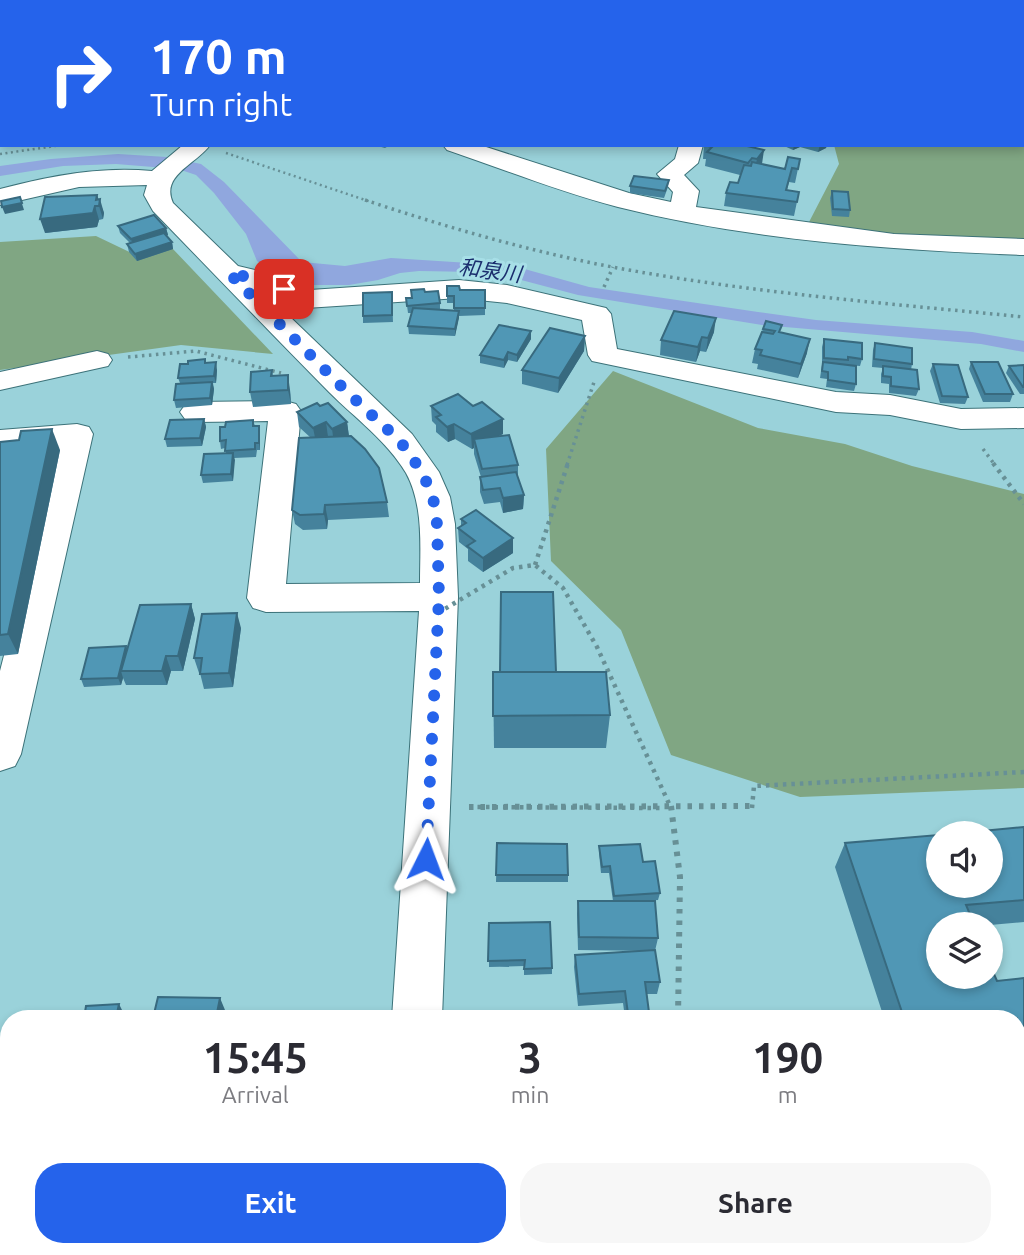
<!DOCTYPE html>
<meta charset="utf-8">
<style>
:root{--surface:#fff;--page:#f7f7f7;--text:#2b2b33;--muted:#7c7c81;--accent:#2563eb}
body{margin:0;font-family:Ubuntu,"Noto Sans JP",sans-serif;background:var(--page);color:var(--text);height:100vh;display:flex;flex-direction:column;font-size:26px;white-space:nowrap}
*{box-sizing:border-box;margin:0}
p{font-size:23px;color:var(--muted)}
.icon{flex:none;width:38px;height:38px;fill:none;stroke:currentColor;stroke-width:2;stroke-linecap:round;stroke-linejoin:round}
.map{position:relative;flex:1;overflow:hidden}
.side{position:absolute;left:0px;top:1010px;width:1026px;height:247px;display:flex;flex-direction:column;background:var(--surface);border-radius:28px 28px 0 0;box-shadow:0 4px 10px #0003}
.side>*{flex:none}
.banner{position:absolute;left:0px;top:0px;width:1026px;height:147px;box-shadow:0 4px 10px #0003;background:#2563eb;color:#fff;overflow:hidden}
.fabs{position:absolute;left:926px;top:821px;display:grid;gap:14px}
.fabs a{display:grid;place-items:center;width:77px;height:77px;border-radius:50%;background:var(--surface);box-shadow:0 4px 10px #0003;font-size:35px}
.pin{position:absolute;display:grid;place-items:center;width:60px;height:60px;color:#fff;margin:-30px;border-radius:14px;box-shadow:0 4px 10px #0006}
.me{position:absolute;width:77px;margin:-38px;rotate:3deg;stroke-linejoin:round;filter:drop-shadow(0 0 5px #0008)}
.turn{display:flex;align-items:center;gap:24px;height:147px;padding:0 35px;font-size:32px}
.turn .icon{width:91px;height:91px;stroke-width:2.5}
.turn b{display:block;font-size:49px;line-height:60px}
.eta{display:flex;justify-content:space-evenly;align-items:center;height:119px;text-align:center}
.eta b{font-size:42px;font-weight:700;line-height:49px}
.cta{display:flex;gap:14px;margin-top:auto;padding:14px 35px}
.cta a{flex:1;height:80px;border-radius:28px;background:var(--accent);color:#fff;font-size:28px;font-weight:700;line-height:80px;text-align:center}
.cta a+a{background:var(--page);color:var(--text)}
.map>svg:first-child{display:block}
.green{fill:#80a683}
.water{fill:#90a7de}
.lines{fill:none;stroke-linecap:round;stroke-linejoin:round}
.minor-casing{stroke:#3c7279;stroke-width:2}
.path-far3{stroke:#679096;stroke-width:2.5;stroke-dasharray:2 3.5;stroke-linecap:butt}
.path-far2{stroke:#679096;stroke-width:3.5;stroke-dasharray:2.5 4.5;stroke-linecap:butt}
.path-far1{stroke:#679096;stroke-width:4.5;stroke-dasharray:3.5 5;stroke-linecap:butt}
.path{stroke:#679096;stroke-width:6;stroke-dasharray:4.5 7;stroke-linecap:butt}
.minor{fill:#fff;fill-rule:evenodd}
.path-bridge-far1{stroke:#679096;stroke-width:4.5;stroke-dasharray:3.5 5;stroke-linecap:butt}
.path-bridge{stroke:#679096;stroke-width:6;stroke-dasharray:4.5 7;stroke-linecap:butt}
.wall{fill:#45829c}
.shaded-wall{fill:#386a7f}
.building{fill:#5097b5;stroke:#386a7f;stroke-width:2}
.route{stroke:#2563eb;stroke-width:12;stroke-dasharray:0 21.6}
.labels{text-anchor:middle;stroke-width:6;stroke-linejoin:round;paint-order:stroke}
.far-water-label{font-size:21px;font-style:italic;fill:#1a2d6d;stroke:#a7dfe7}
</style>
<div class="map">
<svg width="1024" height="1255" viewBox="0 0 1024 1255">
<rect width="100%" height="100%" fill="#9ad2da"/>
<!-- green -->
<g class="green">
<polygon points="634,0 905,0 919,2 633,2"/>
<polygon points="963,0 1024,0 1024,244 881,235 808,224 839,164 834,145 1024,145 1024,2"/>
<polygon points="96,236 142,258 172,248 273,354 181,345 0,370 0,242"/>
<polygon points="613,371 758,428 845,444 912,466 1024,494 1024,788 800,797 671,755 621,630 551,561 546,449"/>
</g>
<!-- water -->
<polygon class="water" points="118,154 167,157 201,164 224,182 302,262 345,266 391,258 485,264 521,268 589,287 758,312 816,320 972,332 1024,341 1024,352 981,344 762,325 578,295 506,276 476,272 419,271 400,273 378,280 349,285 314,285 283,278 257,261 246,234 214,193 196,175 178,169 116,164 63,166 0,176 0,166 51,159"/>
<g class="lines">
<defs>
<g id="minor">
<polygon points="0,0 21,0 23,2 2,2 2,5"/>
<polygon points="448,0 468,0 469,2 449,2"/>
<polygon points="619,0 639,0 618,2"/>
<path d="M 183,145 L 210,145 C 197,164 160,175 173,203 L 238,266 L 272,274 L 310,290 L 459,280 L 507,285 L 606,308 L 611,314 L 617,349 L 836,392 L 890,395 L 961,409 L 1024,408 L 1024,428 L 961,429 L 890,415 L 836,412 L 592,361 L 588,355 L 582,320 L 507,303 L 459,298 L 306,308 L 262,290 L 412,434 L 439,472 L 450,497 L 455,524 L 458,597 L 442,1018 L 392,1018 L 419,611 L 266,612 L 253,608 L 247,598 L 268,421 L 196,422 L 185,419 L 180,412 L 185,405 L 196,402 L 285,401 L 296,404 L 301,411 L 286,584 L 420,583 C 420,547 424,506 406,473 C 387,441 355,418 329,392 C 270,332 212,272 153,211 L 144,195 L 147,185 L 79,187 L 0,205 L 0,189 C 50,176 100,166 152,171 Z"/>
<path d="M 443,145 L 480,145 L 629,193 L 671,202 L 673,192 L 657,174 L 675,159 L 679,145 L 703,145 L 698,163 L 684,175 L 699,191 L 696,207 L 894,234 L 1024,239 L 1024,255 C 890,250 749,240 618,207 C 560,192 503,169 447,150 Z"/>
<polygon points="97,351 108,354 112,360 108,366 0,390 0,372"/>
<polygon points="77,424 89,427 93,434 21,754 15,766 0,771 0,671 58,446 0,450 0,430"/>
<rect x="0" y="1042" width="9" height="52"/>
<polygon points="9,1220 9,1248 38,1248 38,1255 0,1255 0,1224"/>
<polygon points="375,1248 432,1248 431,1255 373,1255"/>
</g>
</defs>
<!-- minor casing -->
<use href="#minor" class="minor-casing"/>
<!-- path-far3 -->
<g class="path-far3">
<polyline points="56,2 60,0"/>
<polyline points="226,153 371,202"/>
<polyline points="0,154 62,145"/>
</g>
<!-- path-far2 -->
<g class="path-far2">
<path d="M 365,200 C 443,226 522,249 602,265 C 741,292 883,303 1024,317"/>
<polyline points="604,287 613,267"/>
<polyline points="128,357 196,351 281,373"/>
<polyline points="983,449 995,465"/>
<polyline points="567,465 594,382"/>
</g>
<!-- path-far1 -->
<g class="path-far1">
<polyline points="993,463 1024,504"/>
<polyline points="535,565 568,463"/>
<polyline points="469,807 661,808"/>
<polyline points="752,808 754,786 1024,772"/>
</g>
<!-- path -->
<g class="path">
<polyline points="469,807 752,806"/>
<polyline points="637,1255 638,1248"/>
</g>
<!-- minor -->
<use href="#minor" class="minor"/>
<!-- path-bridge-far1 -->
<polyline class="path-bridge-far1" points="438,613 513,568 535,565 563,588 597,647 671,808"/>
<!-- path-bridge -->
<polyline class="path-bridge" points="671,806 680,877 678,1018"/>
</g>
<!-- wall -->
<g class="wall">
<polygon points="374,145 390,145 385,148"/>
<polygon points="704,145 743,145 762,164 785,169 800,159 795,183 789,182 787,190 799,192 794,216 724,206 726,193 738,183 740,175 705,166 706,159 703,159"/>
<polygon points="782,145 827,145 826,148 818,152 800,147 793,150"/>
<polygon points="669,180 668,187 664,198 630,193 630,186"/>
<polygon points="832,191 850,210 849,217 832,216 830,198"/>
<polygon points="97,195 104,213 103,219 99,220 97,227 45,233"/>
<polygon points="118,226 166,228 168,235 166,236 172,242 173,249 137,261 129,252 127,244 130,243 120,233"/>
<polygon points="447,286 460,290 485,290 485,315 459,316 455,336 409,334 408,326 412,313 408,313 406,298 411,298 411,290 425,292 440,303 440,310 454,311 454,303 447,303"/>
<polygon points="392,292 393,322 363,323 363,316"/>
<polygon points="763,329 781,333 807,353 798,378 757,369 758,364 752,363 755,349"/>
<polygon points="531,331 531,339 517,362 508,360 504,368 480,363 480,355"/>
<polygon points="714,332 706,352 700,351 696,362 660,355 661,340"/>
<polygon points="585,336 584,351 558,393 522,384 522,370"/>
<polygon points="824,339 862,359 860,366 847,365 856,384 854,391 826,387 827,379 820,378 822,365 822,347"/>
<polygon points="875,343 912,364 911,370 919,389 916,396 889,393 889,384 881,383 881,374 883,368 872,367 873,350"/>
<polygon points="971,362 1013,394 1010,402 983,402 969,369"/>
<polygon points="206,363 217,370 216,383 213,383 214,389 212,405 176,408 174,400 180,383 178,378"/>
<polygon points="933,364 968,397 965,404 940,403 930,371"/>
<polygon points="1024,365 1024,394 1020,394 1006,373 1009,366"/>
<polygon points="272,370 273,376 290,390 291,404 253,407 250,392"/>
<polygon points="320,406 347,422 349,436 387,502 389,517 328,520 327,529 303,530 295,524 292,510 311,438 299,427 297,412"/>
<polygon points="431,406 503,434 498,436 518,465 518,477 524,495 523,509 503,513 500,502 484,504 480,492 480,477 481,477 474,454 474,448 472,449 455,439 448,442 436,432 436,425 432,421"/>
<polygon points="204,419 206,427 202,446 167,447 165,439"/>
<polygon points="253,420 255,426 260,433 260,450 257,450 256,457 234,458 233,481 203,483 201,475 226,453 225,448 221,449 220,441 225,427"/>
<polygon points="0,442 60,450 18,654 0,656"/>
<polygon points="461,519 513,553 483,572 468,561 468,549 459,542 458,528 461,526"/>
<polygon points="191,604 195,619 183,671 171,671 167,685 126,685 123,678 121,685 84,687 81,679 126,646 127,649"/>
<polygon points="241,628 233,687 204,689 200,673 199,673 194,658"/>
<polygon points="493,672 556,672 610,715 606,748 494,748"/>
<polygon points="1024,827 1024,922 990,925 990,924 938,924 938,976 990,976 990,965 997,981 1024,978 1024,1255 730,1255 728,1248 1017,1248 1017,1018 884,1018 835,867 845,843 938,835 938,886 990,886 990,833 961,833"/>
<polygon points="497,843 568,875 568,882 496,882"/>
<polygon points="599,846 643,862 660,893 658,900 640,901 658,938 655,951 660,982 657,994 647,994 649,1012 648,1018 625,1018 623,1003 578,1006 574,967 575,955 649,951 578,950 577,914 578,901 613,901 609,873 601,873 599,853"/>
<polygon points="489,923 552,968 552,974 524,975 524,966 489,967"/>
</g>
<!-- shaded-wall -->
<g class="shaded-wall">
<polygon points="0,116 2,116 2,129 0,124"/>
<polygon points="794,145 800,145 800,147 793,150"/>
<polygon points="820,145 827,145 826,148 818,152"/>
<polygon points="764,150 762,164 754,173 757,159"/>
<polygon points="97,195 100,204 100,199 104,213 103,219 99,206 96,200"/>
<polygon points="20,197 24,210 5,214 2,207"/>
<polygon points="95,206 99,220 97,227 45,233 40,219"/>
<polygon points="166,228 168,235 133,246 131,239"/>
<polygon points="172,242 173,249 137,261 135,254"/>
<polygon points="459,311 459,318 455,336 455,329"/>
<polygon points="716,318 714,332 706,352 708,338"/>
<polygon points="531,331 531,339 517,362 517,355"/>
<polygon points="585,336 584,351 558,393 559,378"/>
<polygon points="702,337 700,351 696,362 698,347"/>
<polygon points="810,339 807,353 798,378 801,364"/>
<polygon points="508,352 508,360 504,368 504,360"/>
<polygon points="216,362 217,370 216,383 214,376"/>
<polygon points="288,375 290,390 291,404 288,390"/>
<polygon points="212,382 214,389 212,405 210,398"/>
<polygon points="204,419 206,427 202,446 200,438"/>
<polygon points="503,419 503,434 476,447 474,439 474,448 472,449 471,434"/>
<polygon points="326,422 328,437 316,442 313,428"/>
<polygon points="347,422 349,437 334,443 332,429"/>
<polygon points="454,424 455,439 448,442 447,427"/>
<polygon points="259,426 260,433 260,450 259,443"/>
<polygon points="52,429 60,450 18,654 8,634"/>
<polygon points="233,453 235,460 233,481 231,474"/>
<polygon points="524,495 523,509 503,513 503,498"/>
<polygon points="325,505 328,520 327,529 324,514"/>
<polygon points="513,538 513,553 483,572 483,558"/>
<polygon points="191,604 195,619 183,671 178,656"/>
<polygon points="237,613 241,628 233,687 229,673"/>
<polygon points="126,646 129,654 121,671 123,678 121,685 118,678"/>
<polygon points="166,656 171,671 167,685 162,671"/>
<polygon points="220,998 225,1010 223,1018 216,1018"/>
<polygon points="119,1004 122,1010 121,1018 116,1018"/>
<rect x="117" y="1248" width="9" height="7"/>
<polygon points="217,1248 220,1248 219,1255 216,1255"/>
<polygon points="362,1248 366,1248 365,1255 361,1255"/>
</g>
<!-- building -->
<g class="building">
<rect x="472" y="0" width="41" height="2"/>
<rect x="527" y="0" width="18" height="2"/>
<rect x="554" y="0" width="19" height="2"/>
<polygon points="588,0 615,0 615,2 587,2"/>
<polygon points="0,1 2,2 2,10 0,11"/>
<polygon points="0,17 2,17 1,27 0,27"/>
<rect x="0" y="47" width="2" height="15"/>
<rect x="0" y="92" width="2" height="10"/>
<rect x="0" y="106" width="2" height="10"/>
<polygon points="704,145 743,145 764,150 757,159 752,158 748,163 707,152 712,147"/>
<polygon points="788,157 800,159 798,169 792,168 786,190 799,192 797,202 726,193 730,182 738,183 744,165 751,166 752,162 785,169"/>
<polygon points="634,176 669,180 665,191 630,186"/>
<polygon points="832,191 848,192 850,210 833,209"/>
<polygon points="97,195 96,200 100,199 99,206 95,206 93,213 40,219 45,197"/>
<polygon points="20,197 22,203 2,207 1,201"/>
<polygon points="154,215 166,228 131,239 118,226"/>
<polygon points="164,233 172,242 135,254 127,244"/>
<polygon points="447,286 459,286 460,290 485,290 485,308 454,308 454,296 447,296"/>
<polygon points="424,289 425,292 438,291 440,303 407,306 406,298 412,298 411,290"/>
<polygon points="392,292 392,315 363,316 363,293"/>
<polygon points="413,308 459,311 455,329 408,326"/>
<polygon points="674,311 716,318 708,338 702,337 698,347 661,340"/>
<polygon points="766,321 782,325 779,332 810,339 801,364 760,355 762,350 755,349 762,332 773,334 775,331 763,329"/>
<polygon points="499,325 531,331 517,355 508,352 504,360 480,355"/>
<polygon points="550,328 585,336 559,378 522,370"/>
<polygon points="824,339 862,343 862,359 848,357 848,360 824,358"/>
<polygon points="875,343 912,348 912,364 874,359"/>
<polygon points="205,359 205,363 216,362 214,376 178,378 180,364 188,364 188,361"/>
<polygon points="823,362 856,366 856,384 828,380 828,372 822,371"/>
<polygon points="971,362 998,362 1013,394 985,394"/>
<polygon points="933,364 958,365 968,397 942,396"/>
<polygon points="1024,365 1024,387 1023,387 1009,366"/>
<polygon points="883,366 917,370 919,389 891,386 891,377 883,376"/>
<polygon points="272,370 271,376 288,375 288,390 250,392 251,372"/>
<polygon points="212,382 210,398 174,400 176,384"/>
<polygon points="458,394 473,406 482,402 503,419 471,434 454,424 447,427 436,417 441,415 431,406"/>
<polygon points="317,403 320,406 328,403 347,422 332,429 326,422 313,428 297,412"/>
<polygon points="204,419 200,438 165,439 170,420"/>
<polygon points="253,420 253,426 259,426 259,443 255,443 255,449 225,451 226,440 220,441 220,427 225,427 226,422"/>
<polygon points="52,429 8,634 0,635 0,442 19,440 21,431"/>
<polygon points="509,435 518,465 482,469 474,439"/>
<polygon points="351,436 365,449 379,468 387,502 325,505 324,514 300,515 292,510 299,438"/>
<polygon points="233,453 231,474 201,475 204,454"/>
<polygon points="516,472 524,495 503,498 500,488 483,490 480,477"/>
<polygon points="476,510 513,538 483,558 467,546 475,541 458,528 466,523 461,519"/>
<polygon points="501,592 553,592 556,672 500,672"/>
<polygon points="191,604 178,656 166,656 162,671 121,671 140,605"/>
<polygon points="237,613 229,673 200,674 202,658 194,658 202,614"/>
<polygon points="126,646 118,678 81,679 89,648"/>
<polygon points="493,672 606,672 610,715 493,716"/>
<polygon points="1024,827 1024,900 966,905 974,924 938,924 938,976 990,976 990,965 997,981 1024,978 1024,1255 741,1255 740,1248 1017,1248 1017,1018 904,1018 845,843 938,835 938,886 990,886 990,833 961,833"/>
<polygon points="497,843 567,844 568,875 496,875"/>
<polygon points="640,844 643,862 655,861 660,893 614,896 610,866 602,867 599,846"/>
<polygon points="578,901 655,901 658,938 579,937"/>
<polygon points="550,922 552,968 524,969 525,960 488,961 489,923"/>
<polygon points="655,950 660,982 645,982 649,1012 628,1014 625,991 579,994 575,955"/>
<polygon points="158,997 220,998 216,1018 153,1018"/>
<polygon points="119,1004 116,1018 84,1018 86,1006"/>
<rect x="70" y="1248" width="47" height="7"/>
<polygon points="178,1248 217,1248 216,1255 177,1255"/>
<polygon points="246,1248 289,1248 289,1255 245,1255"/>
<polygon points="310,1248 362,1248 361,1255 309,1255"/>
</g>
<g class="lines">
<!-- route -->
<polyline class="route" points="284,289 262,280 229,273 346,391 400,441 422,472 433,497 437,524 439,597 426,859"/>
</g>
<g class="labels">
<!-- far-water labels -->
<g class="far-water-label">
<text transform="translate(490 271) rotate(7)" y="7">和泉川</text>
</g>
</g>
</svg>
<div class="fabs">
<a><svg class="icon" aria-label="sound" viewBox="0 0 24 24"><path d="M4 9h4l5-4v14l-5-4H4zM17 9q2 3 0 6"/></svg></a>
<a><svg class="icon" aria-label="layers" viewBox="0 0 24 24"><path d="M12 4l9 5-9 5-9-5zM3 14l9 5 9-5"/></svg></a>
</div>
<div class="pin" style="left:284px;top:289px;background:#d93025"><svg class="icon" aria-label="arrive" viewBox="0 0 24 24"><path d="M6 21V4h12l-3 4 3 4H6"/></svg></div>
<svg class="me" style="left:426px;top:859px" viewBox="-20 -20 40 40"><path d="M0-17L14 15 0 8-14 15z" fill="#2563eb" stroke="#fff" stroke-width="4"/></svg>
<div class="banner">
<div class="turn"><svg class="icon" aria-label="right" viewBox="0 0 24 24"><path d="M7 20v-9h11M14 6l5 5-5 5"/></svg><div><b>170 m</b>Turn right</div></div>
</div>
<section class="side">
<div class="eta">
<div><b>15:45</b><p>Arrival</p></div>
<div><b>3</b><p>min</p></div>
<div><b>190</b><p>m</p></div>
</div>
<div class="cta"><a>Exit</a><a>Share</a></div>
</section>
</div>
